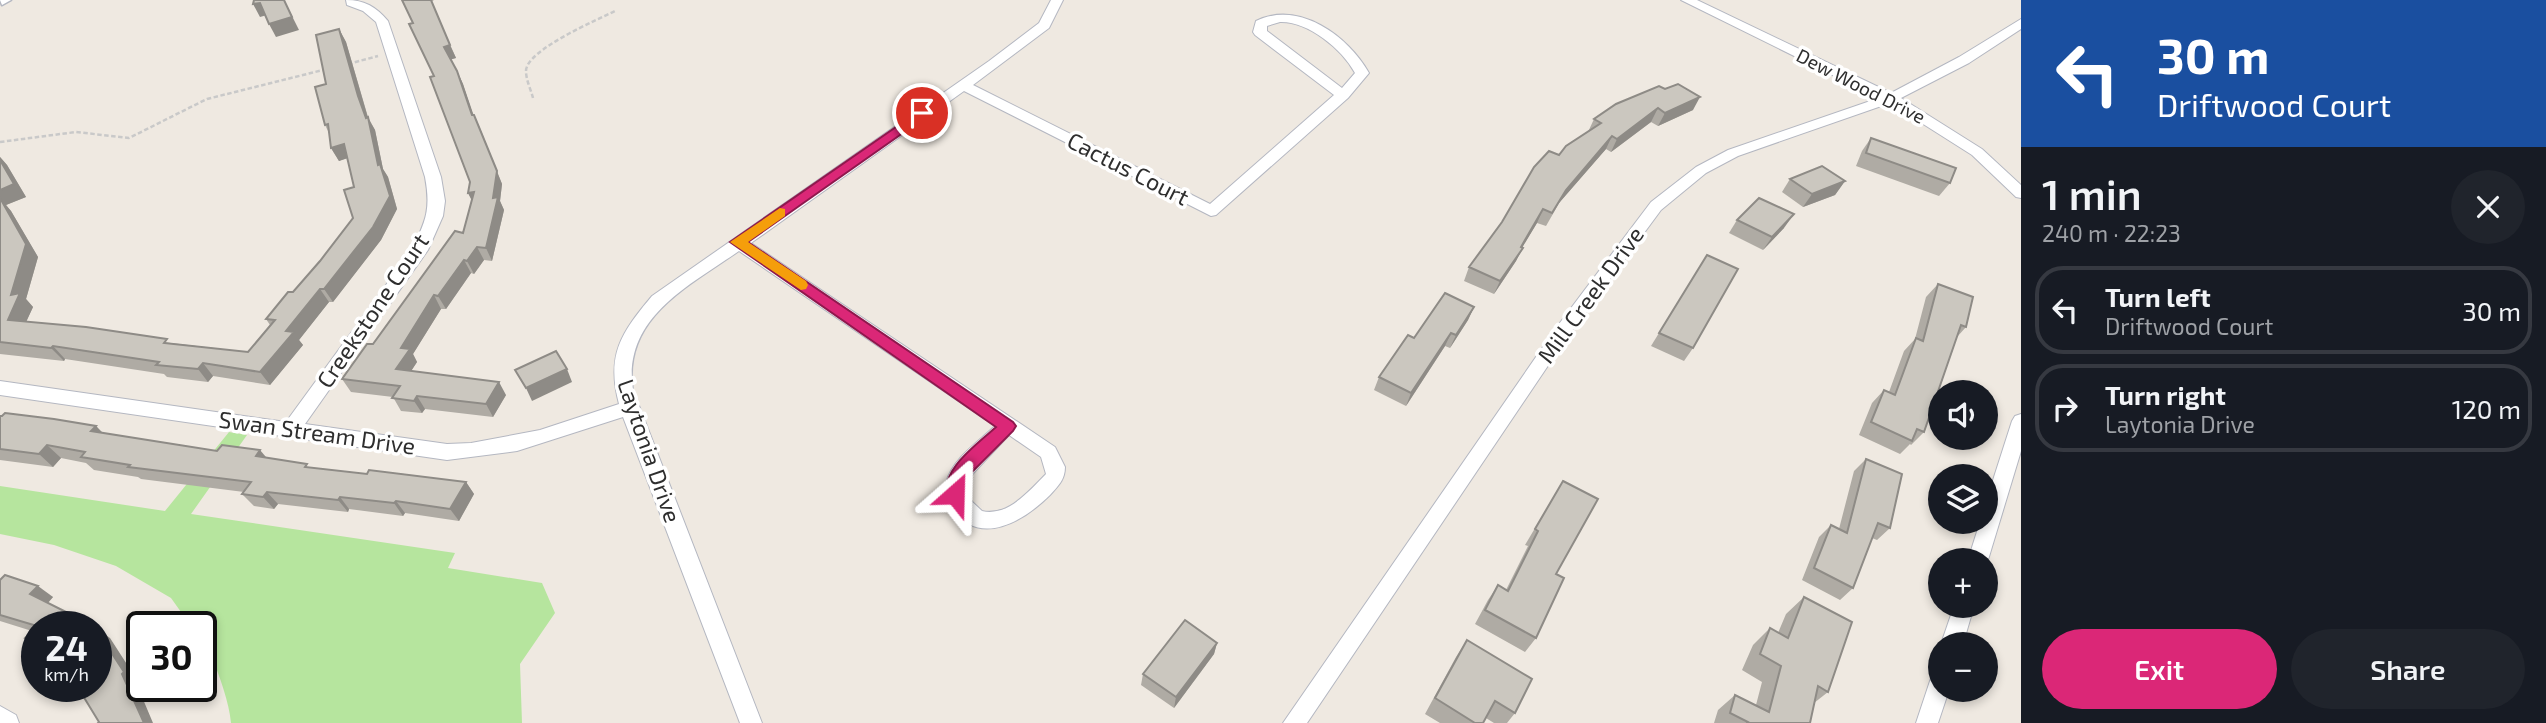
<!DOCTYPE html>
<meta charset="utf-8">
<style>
:root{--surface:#171b24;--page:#20242c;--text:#f1f3f6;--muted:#9ea1a6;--line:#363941;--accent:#db2777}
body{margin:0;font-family:"Exo 2",sans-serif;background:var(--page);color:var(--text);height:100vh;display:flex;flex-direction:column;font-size:26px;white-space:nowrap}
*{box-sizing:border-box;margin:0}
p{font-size:23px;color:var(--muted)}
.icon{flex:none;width:38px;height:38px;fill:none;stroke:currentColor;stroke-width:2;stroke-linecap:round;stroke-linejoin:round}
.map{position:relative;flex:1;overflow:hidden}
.sheet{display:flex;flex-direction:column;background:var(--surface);width:525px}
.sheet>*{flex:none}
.hud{background:#1a4fa0;color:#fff;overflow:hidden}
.buttons{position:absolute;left:1928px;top:380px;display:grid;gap:14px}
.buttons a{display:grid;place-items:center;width:70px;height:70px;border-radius:50%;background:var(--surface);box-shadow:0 4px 10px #0003;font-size:35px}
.speed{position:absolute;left:21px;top:611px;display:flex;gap:14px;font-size:35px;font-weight:700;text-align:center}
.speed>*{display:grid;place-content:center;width:91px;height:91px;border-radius:50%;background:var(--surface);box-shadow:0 4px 10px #0003;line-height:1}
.speed small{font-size:18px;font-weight:400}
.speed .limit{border:4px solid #111;border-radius:10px;background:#fff;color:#111}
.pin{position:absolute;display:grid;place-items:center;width:60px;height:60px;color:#fff;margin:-30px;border:4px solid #fff;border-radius:50%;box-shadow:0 2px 7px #0007}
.me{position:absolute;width:77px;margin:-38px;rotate:25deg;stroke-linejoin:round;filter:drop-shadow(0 0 5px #0008)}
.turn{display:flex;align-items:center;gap:24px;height:147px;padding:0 21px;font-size:32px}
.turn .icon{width:91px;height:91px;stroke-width:2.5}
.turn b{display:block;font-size:49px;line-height:60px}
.round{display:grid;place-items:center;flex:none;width:74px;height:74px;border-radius:37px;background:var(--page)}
.head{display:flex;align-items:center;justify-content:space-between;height:119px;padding:0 21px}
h1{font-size:42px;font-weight:600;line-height:52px}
.button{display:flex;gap:14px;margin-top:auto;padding:14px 21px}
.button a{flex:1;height:80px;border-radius:42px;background:var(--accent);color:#fff;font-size:28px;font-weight:600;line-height:80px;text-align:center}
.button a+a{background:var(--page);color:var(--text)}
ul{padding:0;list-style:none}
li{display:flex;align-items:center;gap:21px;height:88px;margin:0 14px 10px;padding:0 7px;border:4px solid var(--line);border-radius:28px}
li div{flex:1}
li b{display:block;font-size:26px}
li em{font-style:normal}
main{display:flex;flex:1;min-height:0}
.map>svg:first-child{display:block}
.green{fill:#b6e59e}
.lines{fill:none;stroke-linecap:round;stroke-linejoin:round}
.street-casing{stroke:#b4b7c1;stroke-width:2}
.secondary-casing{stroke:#b4b7c1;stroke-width:3}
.path{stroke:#c9c9c9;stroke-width:2.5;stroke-dasharray:4.5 2.5;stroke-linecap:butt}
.street{fill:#fff;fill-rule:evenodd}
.secondary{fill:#fff;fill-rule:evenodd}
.wall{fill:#afaba4}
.shaded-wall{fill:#8e8b86}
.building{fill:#cbc7bf;stroke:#8e8b86;stroke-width:2}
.route{fill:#db2777;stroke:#8e194d;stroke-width:2}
.slow{fill:#f59e0b}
.labels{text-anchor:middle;stroke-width:7;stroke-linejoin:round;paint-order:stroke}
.far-street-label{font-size:19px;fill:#2e2e2e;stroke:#fff}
.street-label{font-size:23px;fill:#2e2e2e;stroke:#fff}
</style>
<main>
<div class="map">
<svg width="2021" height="723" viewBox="0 0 2021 723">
<rect width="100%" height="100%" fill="#efe9e1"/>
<!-- green -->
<path class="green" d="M 229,432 L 247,435 L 191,514 L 455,553 L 448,568 L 542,583 L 555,613 L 520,664 L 522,723 L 231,723 C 229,702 220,678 212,657 C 207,645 201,641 201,626 L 191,626 L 171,598 L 116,566 L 54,545 L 0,534 L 0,486 L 165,511 Z"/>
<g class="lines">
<defs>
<g id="street">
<path d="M 346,0 C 365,0 376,7 388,21 L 441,177 L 445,201 L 443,216 L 428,250 L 305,424 L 447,444 L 471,443 L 540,430 L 619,404 C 606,355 621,333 652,296 L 989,61 L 1039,23 L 1051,0 L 1063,0 L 1049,28 L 973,85 L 1210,204 L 1334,95 L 1255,35 L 1253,32 L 1256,21 C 1299,0 1348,36 1369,73 L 1348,98 L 1216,215 L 1211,216 L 964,91 L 751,243 L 1055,447 L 1065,467 C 1065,480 1058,486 1050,495 C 1025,520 979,549 953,508 C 949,501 944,492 946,483 C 952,459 978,442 995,426 L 739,251 C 689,286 622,318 633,390 L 762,723 L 740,723 L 623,417 L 517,451 L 447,460 L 0,395 L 0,381 L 286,422 L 413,248 C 426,220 431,209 425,177 L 376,22 L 363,11 L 347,5 ZM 1280,22 C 1308,21 1342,49 1355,73 L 1342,88 L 1267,31 L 1267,26 ZM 1009,435 L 1041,457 L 1046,474 C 1029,491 1008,517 982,511 L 966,496 L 966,481 Z"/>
<polygon points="1681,0 1697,0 1891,93 1959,57 2021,19 2021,29 1969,63 1901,98 1982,149 2021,185 2021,198 2016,197 1972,155 1890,103 1738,156 1706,173 1661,210 1568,336 1307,723 1283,723 1556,328 1651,202 1696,167 1728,150 1879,98"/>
<polygon points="2021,414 2021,451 1988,560 1986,564 1986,560 1968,560 1980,522 1986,522 1986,502 2012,421 2015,416"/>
<polygon points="1954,606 1974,606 1963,644 1941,644"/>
<polygon points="1941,669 1941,690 1949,690 1938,723 1916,723 1933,672"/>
<polygon points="0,706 16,715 19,723 0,723"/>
</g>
<polygon id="secondary" points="0,0 11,0 2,5"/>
</defs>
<!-- street casing -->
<use href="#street" class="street-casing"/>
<!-- secondary casing -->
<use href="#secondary" class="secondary-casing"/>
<!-- path -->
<g class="path">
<polyline points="348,64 378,56"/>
<path d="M 533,98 C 531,90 526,80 526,71 C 526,50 597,20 615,11"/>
<polyline points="0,142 76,132 129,138 207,99 327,69"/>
</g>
<!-- street -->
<use href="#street" class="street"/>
<!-- secondary -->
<use href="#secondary" class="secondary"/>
</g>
<!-- wall -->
<g class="wall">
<polygon points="402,0 434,0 431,2 456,58 451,59 463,84 473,115 474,115 480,128 502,184 500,201 504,210 492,261 484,260 474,274 471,273 446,309 441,309 413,354 417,362 411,371 506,395 493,417 425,409 422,413 401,411 393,397 351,392 342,379 373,344 463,233 472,201 468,193 470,182 434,76 413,23"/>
<polygon points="339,29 346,42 368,117 375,130 383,169 388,177 397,209 381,240 333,302 329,302 299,340 303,345 270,385 213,376 208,382 167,377 164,374 65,359 64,361 0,354 0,157 7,165 26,197 6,205 11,211 38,257 26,299 33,307 26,322 171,343 248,352 270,325 266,319 293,292 320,261 353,218 354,187 347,158 339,161 331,148 329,133 325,125 326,84"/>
<polygon points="1665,89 1693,110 1658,126 1651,122 1611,152 1606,149 1559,203 1546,226 1537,223 1522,247 1516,261 1494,294 1464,281 1469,267 1559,155 1588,132 1594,119"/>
<polygon points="1871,138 1950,183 1939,196 1856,166 1862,151"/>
<polygon points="1790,179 1845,181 1835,195 1803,207 1782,192"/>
<polygon points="1737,220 1784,228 1763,250 1729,233"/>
<polygon points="1707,255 1693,348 1684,361 1651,346"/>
<polygon points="1938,284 1966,327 1957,337 1924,432 1911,445 1910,444 1900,454 1859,435 1872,403 1884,390 1889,392 1904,351 1915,339 1926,297"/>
<polygon points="1474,307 1468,320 1450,348 1445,346 1406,406 1374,390 1379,377 1414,338"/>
<polygon points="0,416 96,426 103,433 217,451 267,458 311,468 367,474 466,482 474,494 459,521 405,513 403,516 349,509 348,512 278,504 274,509 254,506 242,494 244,492 141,479 138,477 94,470 86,463 61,458 53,467 0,460"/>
<polygon points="1866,459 1890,528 1877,540 1872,538 1853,588 1840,600 1802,580 1819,537 1831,525 1839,529 1854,471"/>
<polygon points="1563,481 1556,574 1536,638 1525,652 1475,624 1488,600 1498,585 1506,590 1528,546 1525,545"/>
<polygon points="0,580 53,597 48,603 37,626 37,647 25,638 32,631 0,621"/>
<polygon points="1804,597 1828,692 1814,703 1810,723 1714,723 1718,710 1735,695 1756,705 1762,682 1742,670 1753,645 1770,628 1778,633 1786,614"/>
<polygon points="1467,640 1515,713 1507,723 1494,723 1486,718 1483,723 1440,723 1425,714 1456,657"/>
<polygon points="1217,643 1214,654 1174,708 1141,685 1143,674"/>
</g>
<!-- shaded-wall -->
<g class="shaded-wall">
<polygon points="284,0 299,30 276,37 269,24"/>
<polygon points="260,3 267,15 260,17 253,4"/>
<polygon points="339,29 346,42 368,118 375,130 383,169 388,177 397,209 381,240 333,302 324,289 378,165 366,118 358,96"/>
<polygon points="450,45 456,58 449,60 444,47"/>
<polygon points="457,71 463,84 478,128 472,115"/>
<polygon points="1700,97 1693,110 1658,126 1665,113"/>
<polygon points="1658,108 1651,122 1611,152 1617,139"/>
<polygon points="474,115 502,184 500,201 504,210 492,261 486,248 493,198"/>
<polygon points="1612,136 1606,149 1559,203 1546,226 1566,190"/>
<polygon points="344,144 351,157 339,161 331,148"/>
<polygon points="0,157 7,165 26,197 6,205 11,211 38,257 26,299 33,307 21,333 8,320 11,295 0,208"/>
<polygon points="1845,181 1835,195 1803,207 1812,194"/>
<polygon points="474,192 475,206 468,193"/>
<polygon points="1543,209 1537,223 1516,258 1523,248 1516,261 1494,294 1500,281"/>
<polygon points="1794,214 1784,228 1763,250 1772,237"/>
<polygon points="477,247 484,260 474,274 467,261"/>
<polygon points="464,260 471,273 446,309 438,296"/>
<polygon points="320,289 329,302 299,340 303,345 270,385 260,372 286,331"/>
<polygon points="434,295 441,309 413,354 417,362 404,382 396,369 401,348"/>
<polygon points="1474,307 1468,320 1450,348 1456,335"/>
<polygon points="1451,333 1445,346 1406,406 1411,393"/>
<polygon points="53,346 65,359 64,361 51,348"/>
<polygon points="203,363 213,376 208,382 198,369"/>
<polygon points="567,369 572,382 532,401 526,388"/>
<polygon points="499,382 506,395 493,417 486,404"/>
<polygon points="417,396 425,409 422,413 414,401"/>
<polygon points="96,426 108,439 91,431"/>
<polygon points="47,445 61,458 53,467 39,454"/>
<polygon points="260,450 271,463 256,456"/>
<polygon points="466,482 474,494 459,521 450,509"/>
<polygon points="267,492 278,504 274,509 263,497"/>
<polygon points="340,497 349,509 348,512 338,500"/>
<polygon points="396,501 405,513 403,516 394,503"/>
<polygon points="38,586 53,597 45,606 30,594"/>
<polygon points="96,628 110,638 139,683 137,685 153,723 144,723 122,674"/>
<polygon points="1217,643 1214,654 1174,708 1176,697"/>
</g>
<!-- building -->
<g class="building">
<polygon points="254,0 284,0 292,17 269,24 260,3 253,4"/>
<polygon points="402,0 431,0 450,45 444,47 457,71 472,115 474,115 497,171 493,198 498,197 486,248 477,247 467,261 464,260 438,296 434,295 401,348 410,349 396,369 499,382 486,404 417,396 414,401 392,398 400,386 342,379 367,344 373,344 455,231 463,233 474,192 468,193 470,182 430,77 434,76 409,24 413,23"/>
<polygon points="339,29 358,96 366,118 368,117 378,165 380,164 390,196 373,227 324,289 320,289 286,331 294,332 260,372 203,363 198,369 156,365 159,362 53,346 51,348 0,342 0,198 26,244 11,295 20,293 8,320 86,327 167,339 164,343 248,352 275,320 266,319 288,292 293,292 320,261 353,218 344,190 354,187 344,144 331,148 328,124 325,125 315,87 326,84 316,35"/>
<polygon points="1678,84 1700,97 1665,113 1658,108 1617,139 1612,136 1566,190 1552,213 1543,209 1521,247 1523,248 1500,281 1469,267 1502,222 1534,167 1549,151 1559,155 1566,146 1601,123 1594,119 1616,104 1659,86 1665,89"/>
<polygon points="1871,138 1956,168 1950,183 1866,153"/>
<polygon points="0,160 14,184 0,190"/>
<polygon points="1822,166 1845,181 1812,194 1790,179"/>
<polygon points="1759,198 1794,214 1772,237 1737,220"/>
<polygon points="1707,255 1738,269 1693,348 1659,333"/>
<polygon points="1938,284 1973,297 1966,327 1961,325 1924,432 1917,429 1912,441 1871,422 1884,390 1895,395 1916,338 1923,341"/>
<polygon points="1445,293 1474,307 1456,335 1451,333 1411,393 1379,377 1408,335 1414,338"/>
<polygon points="556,351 567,369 526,388 515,370"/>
<polygon points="5,413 54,419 96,426 91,431 217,451 222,445 260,450 256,456 307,464 305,467 367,474 369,470 466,482 450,509 396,501 394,503 340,497 338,500 267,492 263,497 242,494 251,482 128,467 130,465 81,457 85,452 47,445 39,454 0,449 0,416 2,416"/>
<polygon points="1866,459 1902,474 1890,528 1878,523 1853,588 1814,568 1831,525 1847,533"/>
<polygon points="1563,481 1598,499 1556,574 1564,578 1536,638 1485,610 1498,585 1508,591 1538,531 1535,529"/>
<polygon points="5,575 38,586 30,594 94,626 37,626 0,615 0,580"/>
<polygon points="1804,597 1852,622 1828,692 1818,686 1810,723 1747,723 1748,722 1730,713 1735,695 1769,712 1781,666 1760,654 1770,628 1788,638"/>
<polygon points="1185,620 1217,643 1176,697 1143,674"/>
<polygon points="37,627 37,645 25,638"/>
<polygon points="96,629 124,672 122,674 144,723 98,723 99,722 77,686 96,686"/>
<polygon points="1467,640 1532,679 1515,713 1495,701 1483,723 1475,723 1435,698"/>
</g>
<!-- route -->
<path class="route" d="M 922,109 L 929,113 L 927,116 L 748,242 L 1013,422 L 1016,426 L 1013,431 L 968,476 L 964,483 L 961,499 L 955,501 L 949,499 C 936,472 979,443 996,427 L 730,242 Z"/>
<!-- slow -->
<polygon class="slow" points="780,208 785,209 785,216 748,242 806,281 808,285 806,289 801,290 730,242"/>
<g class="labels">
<!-- far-street labels -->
<g class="far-street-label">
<text transform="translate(1861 86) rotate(27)" y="7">Dew Wood Drive</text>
</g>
<!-- street labels -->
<g class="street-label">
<text transform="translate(1128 169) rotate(27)" y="8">Cactus Court</text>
<text transform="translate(1591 295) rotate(-54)" y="8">Mill Creek Drive</text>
<text transform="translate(373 311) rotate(-56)" y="8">Creekstone Court</text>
<text transform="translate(317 433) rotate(8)" y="8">Swan Stream Drive</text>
<text transform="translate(649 451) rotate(71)" y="8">Laytonia Drive</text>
</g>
</g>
</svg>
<div class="buttons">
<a><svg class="icon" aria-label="sound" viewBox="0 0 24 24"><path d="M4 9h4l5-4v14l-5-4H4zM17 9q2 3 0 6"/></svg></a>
<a><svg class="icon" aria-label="layers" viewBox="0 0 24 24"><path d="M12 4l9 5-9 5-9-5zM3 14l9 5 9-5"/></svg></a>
<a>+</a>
<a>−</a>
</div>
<div class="speed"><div>24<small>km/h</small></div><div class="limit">30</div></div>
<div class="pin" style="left:922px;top:113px;background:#d93025"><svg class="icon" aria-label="arrive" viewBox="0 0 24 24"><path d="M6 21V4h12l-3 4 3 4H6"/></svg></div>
<svg class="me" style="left:955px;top:494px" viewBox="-20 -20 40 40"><path d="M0-17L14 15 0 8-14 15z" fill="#db2777" stroke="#fff" stroke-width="4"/></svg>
</div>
<section class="sheet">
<div class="hud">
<div class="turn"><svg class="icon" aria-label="left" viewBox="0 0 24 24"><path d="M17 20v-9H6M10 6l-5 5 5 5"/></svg><div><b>30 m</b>Driftwood Court</div></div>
</div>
<div class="head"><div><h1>1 min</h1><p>240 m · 22:23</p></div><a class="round"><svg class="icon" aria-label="close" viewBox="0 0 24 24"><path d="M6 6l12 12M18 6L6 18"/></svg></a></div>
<ul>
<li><svg class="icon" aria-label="left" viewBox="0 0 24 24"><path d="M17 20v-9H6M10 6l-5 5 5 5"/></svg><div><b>Turn left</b><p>Driftwood Court</p></div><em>30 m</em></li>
<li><svg class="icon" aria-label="right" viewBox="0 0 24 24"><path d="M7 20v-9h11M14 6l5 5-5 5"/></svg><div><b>Turn right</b><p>Laytonia Drive</p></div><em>120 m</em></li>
</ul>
<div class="button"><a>Exit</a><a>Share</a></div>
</section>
</main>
